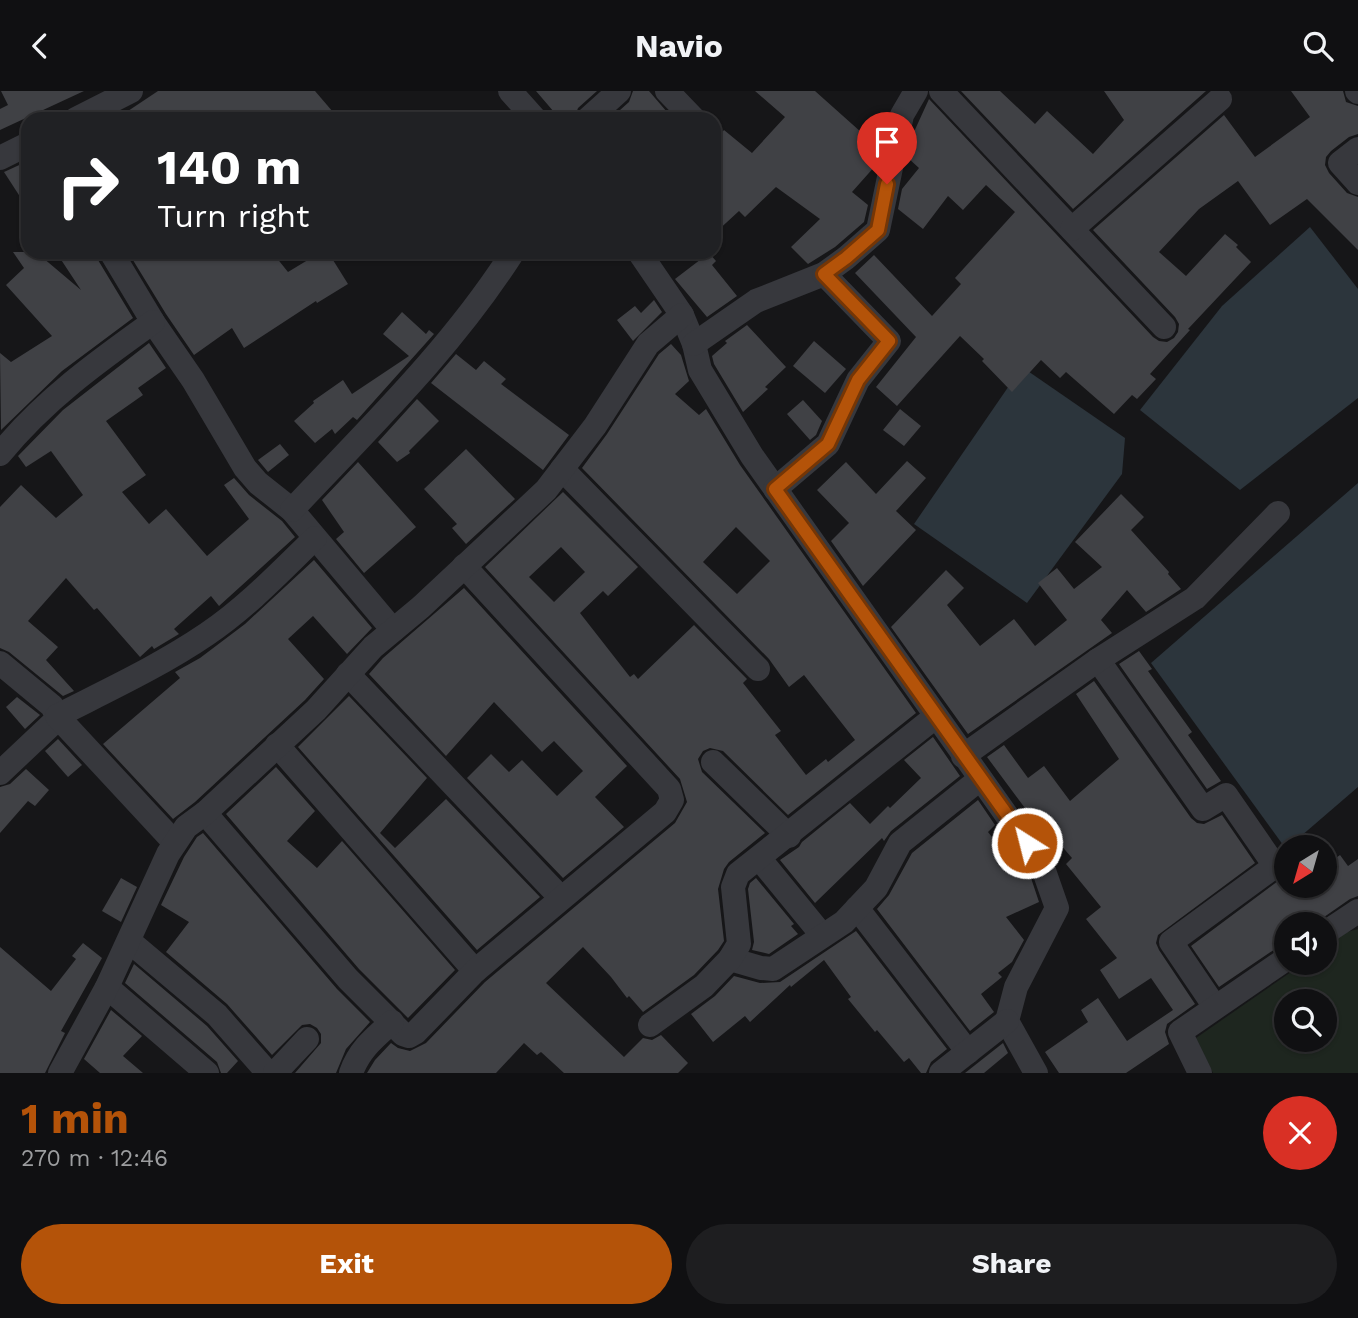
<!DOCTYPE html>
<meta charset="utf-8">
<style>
:root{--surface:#101012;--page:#1e1e20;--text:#f1f3f6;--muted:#9c9d9f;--line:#303032;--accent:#b45309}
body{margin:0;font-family:"Work Sans",sans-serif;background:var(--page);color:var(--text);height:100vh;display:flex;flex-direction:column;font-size:26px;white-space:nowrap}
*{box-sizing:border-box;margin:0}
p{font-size:23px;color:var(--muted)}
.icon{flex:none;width:38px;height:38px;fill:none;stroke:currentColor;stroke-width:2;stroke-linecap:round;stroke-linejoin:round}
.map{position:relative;height:982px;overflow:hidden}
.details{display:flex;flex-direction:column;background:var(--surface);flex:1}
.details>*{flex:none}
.guide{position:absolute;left:21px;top:21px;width:700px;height:147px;border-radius:21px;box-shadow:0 2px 5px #0004,0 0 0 2px var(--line);background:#202124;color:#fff;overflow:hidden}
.needle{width:46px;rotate:217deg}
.tools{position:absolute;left:1274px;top:744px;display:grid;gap:14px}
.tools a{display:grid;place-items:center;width:63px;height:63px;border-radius:50%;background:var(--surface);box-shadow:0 2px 5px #0004,0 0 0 2px var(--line);font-size:35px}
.pin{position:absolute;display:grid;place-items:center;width:60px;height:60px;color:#fff;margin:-72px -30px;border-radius:50% 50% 50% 0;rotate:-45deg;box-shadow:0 0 7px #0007}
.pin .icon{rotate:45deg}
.me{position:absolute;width:77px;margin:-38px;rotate:324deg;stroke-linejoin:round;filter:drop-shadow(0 0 5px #0008)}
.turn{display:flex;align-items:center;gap:24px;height:147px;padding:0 21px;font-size:32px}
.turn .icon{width:91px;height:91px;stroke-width:2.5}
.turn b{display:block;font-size:49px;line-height:60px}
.round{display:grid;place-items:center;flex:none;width:74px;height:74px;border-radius:37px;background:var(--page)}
.overview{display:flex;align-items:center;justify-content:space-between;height:119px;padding:0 21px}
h1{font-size:42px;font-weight:700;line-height:52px;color:var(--accent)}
.action{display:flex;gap:14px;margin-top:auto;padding:14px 21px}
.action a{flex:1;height:80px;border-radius:42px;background:var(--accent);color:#fff;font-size:28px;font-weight:700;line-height:80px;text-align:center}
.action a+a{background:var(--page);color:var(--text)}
header{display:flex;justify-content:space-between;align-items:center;height:91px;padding:0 21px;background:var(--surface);font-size:32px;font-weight:700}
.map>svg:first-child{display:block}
.green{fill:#1e261f;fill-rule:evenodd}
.water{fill:#2c353c}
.building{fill:#404145;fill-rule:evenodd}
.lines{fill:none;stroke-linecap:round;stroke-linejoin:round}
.minor{stroke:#37383d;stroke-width:24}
.route-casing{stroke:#753606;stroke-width:18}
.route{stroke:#b45309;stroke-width:12}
</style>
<header><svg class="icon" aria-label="back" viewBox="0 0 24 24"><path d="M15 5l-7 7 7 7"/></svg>Navio<svg class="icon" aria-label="search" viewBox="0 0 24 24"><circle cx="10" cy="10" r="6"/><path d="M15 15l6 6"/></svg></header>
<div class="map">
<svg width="1358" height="982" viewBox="0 0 1358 982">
<rect width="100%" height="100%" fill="#161618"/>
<!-- green -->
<path class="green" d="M 1358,838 L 1358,982 L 1213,982 L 1196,947 L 1304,872 L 1325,872 L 1325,857 L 1347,841 ZM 1286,910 L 1325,910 L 1325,948 L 1286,948 Z"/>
<!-- water -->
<g class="water">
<polygon points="1310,136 1358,198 1358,307 1240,399 1140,319 1222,215"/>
<polygon points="1022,276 1125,347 1122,383 1027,512 914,433"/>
<polygon points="1358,392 1358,696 1286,758 1151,572"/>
</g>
<!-- building -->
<g class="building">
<polygon points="1,0 84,0 0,39 0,18 8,14"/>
<polygon points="158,0 315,0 339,28 116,28"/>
<polygon points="536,0 597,0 578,17 574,28 560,28"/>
<polygon points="633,0 649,0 673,28 610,28 629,11"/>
<polygon points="755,0 815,0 880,58 876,74 852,101 868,114 864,131 835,156 808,173 791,156 820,128 776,96 745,126 739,120 714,143 714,51 724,39 752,62 785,26"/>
<polygon points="961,0 1000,0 1035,33 1047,20 1093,63 1124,29 1104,0 1206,0 1073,118"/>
<polygon points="1291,0 1343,0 1346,11 1358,15 1358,43 1349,46 1331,60 1326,66 1325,74 1329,82 1347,102 1358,106 1358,159 1307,108 1270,134 1238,90 1199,118 1159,161 1186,185 1225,143 1238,154 1236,156 1251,171 1188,238 1190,239 1150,283 1156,288 1137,308 1132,304 1114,323 1066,281 1060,287 1041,269 1012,301 982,270 984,268 960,245 897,315 876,296 916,246 855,182 874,164 932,225 961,193 955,187 1015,121 986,94 963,119 948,105 923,138 898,118 902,98 919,77 908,67 913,43 929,8 1153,246 1159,250 1167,251 1174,247 1178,241 1179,233 1175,226 1093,139 1224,24 1255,66 1310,26"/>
<polygon points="28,70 28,118 4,81"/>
<polygon points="13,161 36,161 81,199 56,161 96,161 98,169 133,227 62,280 1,339 0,262 11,271 52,245 6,194 24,177"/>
<polygon points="128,161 272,161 288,181 321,161 328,161 348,193 317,212 316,210 244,257 232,237 194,264 166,223"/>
<polygon points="709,162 716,170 712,174 737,205 707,226 675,188"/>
<polygon points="654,209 662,221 633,250 617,229 635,215 641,222"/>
<polygon points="402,221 426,243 429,239 434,243 357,329 353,326 335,343 332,338 315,352 294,330 314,312 313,310 343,289 352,303 409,265 383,243"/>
<polygon points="747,234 786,276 765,296 768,298 743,321 714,273 712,265 727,252 725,250"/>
<polygon points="814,250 846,278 825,302 793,275"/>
<polygon points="149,252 166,277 138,297 143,304 106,330 146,384 122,401 149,433 166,418 207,465 249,428 224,394 234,387 249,404 282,430 295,446 219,515 211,505 174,538 179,543 154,558 152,555 140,566 97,517 94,519 66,487 28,530 58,556 46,569 74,600 63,605 9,561 0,557 0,416 21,394 56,427 83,404 51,360 26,376 18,365 63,319"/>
<path d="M 671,253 L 681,264 L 689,290 L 675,303 L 699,324 L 706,318 L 740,374 L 916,622 L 788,724 L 723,660 L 710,657 L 703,660 L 698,668 L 702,681 L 765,742 L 729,771 L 724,778 L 718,798 L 724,850 L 718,859 L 694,884 L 643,921 L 629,905 L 627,907 L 611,886 L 583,856 L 546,892 L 624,966 L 643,947 L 652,949 L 661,944 L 688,972 L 678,982 L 564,982 L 541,961 L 537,964 L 524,952 L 496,982 L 367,982 L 375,969 L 391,952 L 398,957 L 410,960 L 426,952 L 485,891 L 675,732 L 687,711 L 680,688 L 485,476 L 563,401 L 638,476 L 608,505 L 603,500 L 580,522 L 630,586 L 634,583 L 638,588 L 694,534 L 747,588 L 743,592 L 781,640 L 775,644 L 806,684 L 826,668 L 828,671 L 855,649 L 804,584 L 789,596 L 769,568 L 582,377 L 607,343 L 659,263 ZM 736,436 L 770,470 L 737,503 L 703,471 ZM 561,456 L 585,481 L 554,511 L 529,486 Z"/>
<polygon points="456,263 476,279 484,270 506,288 501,293 569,344 543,379 431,292"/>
<polygon points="417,308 439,330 409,360 410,362 397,371 378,351"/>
<polygon points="803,309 822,330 816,344 810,349 787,323"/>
<polygon points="900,318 921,335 904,355 883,339"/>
<polygon points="280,353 289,364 268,381 258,369"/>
<polygon points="466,358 515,408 466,453 452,437 457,433 424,398"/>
<polygon points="907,370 926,387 896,420 916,439 863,495 831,450 849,432 817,399 846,371 876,403"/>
<polygon points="358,371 416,436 364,482 336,448 344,441 322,409"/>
<polygon points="1121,403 1144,426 1131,439 1169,481 1168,483 1181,498 1146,521 1127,499 1101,529 1112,542 968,643 891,536 946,479 964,497 947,514 980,555 1014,528 1035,555 1067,529 1038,492 1057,477 1074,498 1102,476 1075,451"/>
<polygon points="314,469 372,537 347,563 313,525 288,548 324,588 305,609 195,711 173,728 103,653 180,587 175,581 200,567 245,533"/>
<polygon points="464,497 627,675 595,706 624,736 563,787 467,687 491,663 509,681 522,669 557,705 583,680 554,650 542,661 494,611 446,665 369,583 383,567"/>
<polygon points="1139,560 1152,578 1148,580 1192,641 1188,644 1221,690 1207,698 1119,573"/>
<polygon points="1094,590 1191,727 1197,732 1204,733 1222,724 1255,772 1158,844 1156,852 1159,859 1195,913 1167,933 1165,941 1169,953 1126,982 1059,982 1045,961 1088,931 1081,919 1098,907 1127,950 1173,919 1151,887 1119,908 1100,879 1117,867 1086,828 1101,816 1066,773 1072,767 1040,730 1036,732 987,666 1004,654 1028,687 1044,675 1070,710 1119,668 1076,603"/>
<polygon points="349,605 427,687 380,742 395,757 446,708 540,806 477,859 298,656"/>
<polygon points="17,606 40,624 25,638 6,616"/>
<polygon points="933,646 960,685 891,740 884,750 882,747 815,812 780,769 799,756 802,751 850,712 870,733 888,715 890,717 921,687 904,669"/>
<polygon points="58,648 82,674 68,686 45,660"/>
<polygon points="276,676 315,720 287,750 317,777 342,750 455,879 408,927 359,878 226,723"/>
<polygon points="26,678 49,699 35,715 28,710 0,742 0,696 10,693"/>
<polygon points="978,709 995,734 988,741 1017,778 1024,774 1029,781 1039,811 1006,826 1024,849 1012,871 998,882 1002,886 981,903 994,921 970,940 877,818 889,804 912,762"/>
<polygon points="203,742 337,898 370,931 346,958 336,982 295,982 321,952 321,943 317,937 310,933 302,934 272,964 227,913 166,861 189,831 161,814 184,766 197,746"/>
<polygon points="1340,764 1348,775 1358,768 1358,805 1350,808 1314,833 1286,833 1286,853 1278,856 1219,896 1191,855 1286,784 1286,794 1325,794 1325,775"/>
<polygon points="121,787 137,796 121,831 102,820"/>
<polygon points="756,787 794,833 791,835 798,843 769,863 752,859 754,851 748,798 750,792"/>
<polygon points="856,840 947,958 931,971 926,982 921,982 909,967 904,971 877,939 875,941 848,908 851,906 824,869 791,896 790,894 750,931 745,925 713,951 691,923 715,905 734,885 760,892 780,891"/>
<polygon points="83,852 102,867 61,940 65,942 45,982 0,982 0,856 51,900 76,868 72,865"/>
<polygon points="134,873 207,935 238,970 227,982 221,982 217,971 125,892"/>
<polygon points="111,919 142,945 123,965 143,982 100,982 84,968"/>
<polygon points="1003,952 1008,962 984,982 965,982"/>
</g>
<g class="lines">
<!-- minor -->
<g class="minor">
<polyline points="510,0 535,28"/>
<polyline points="667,0 694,28"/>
<polyline points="941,0 1164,236"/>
<polyline points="1357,0 1358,1"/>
<polyline points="76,28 131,0"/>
<polyline points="588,28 619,0"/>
<polyline points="1358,58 1340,72 1358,92"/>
<polyline points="0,67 28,53"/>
<polyline points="1072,138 1220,8"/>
<polyline points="111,161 153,231 193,289 245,377 258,392 292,419 393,539"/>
<polyline points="639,161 682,224 694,253 700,279 752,365 1042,774 1057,817 1016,896 1007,930 1036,982"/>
<polyline points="694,253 756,210 824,183 846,167 878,139 902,24 916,0"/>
<path d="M 0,363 C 44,309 97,271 153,231"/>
<polyline points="562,378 758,578"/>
<polyline points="775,398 828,353 858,289 889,250 824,183"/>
<path d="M 292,419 C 369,337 452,257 513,161"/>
<polyline points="1098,569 1203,718 1226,704 1275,775 1171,851 1215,916"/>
<polyline points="0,572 52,615 57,625 53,632 0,682"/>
<polyline points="348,583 561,807"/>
<polyline points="277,654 475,880"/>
<polyline points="963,665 1098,569 1195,507 1278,422"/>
<polyline points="713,671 789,745"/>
<polyline points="205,722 348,888 403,943 409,945 416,941 475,880 665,721 672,709 669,698 464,475"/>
<path d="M 175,752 L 57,625 C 108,599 160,575 207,543 C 247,516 281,480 315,447"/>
<polyline points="759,767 822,844"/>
<polyline points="857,817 968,961"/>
<polyline points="1325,842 1358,820"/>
<polyline points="129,850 217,924 268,982"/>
<polyline points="730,868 761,877 773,878 844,831 876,797 900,752 980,688"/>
<polyline points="107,896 207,982"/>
<polyline points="650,934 704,895 730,868 739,853 733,796 738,783 935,626"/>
<polyline points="60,982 107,896 168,763 186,736 205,722 316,619 373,556 421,516 546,399 595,335 648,253 682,224"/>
<polyline points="275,982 307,948"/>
<path d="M 351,982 C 359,959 374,947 392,931"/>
<polyline points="941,982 1007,930"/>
<polyline points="1200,982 1180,941 1286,868"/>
</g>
</g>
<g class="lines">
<defs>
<polyline id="route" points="887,93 878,139 846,167 824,183 889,250 858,289 828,353 775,398 1027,752"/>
</defs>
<!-- route casing -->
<use href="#route" class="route-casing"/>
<!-- route -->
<use href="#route" class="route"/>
</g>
</svg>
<div class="tools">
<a><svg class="needle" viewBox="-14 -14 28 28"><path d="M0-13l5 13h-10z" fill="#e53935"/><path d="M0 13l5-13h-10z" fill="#9c9d9f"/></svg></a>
<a><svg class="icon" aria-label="sound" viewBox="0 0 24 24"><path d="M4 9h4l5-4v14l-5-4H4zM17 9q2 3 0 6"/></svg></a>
<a><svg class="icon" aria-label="search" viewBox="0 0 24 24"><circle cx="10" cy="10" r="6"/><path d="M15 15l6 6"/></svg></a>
</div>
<div class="pin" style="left:887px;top:93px;background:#d93025"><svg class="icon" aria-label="arrive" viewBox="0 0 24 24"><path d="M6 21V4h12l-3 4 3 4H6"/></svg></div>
<svg class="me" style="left:1027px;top:752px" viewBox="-20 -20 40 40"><circle r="17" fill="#b45309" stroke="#fff" stroke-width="3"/><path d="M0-11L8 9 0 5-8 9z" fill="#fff"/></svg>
<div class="guide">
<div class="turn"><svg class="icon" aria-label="right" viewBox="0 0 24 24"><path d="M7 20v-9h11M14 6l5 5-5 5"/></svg><div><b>140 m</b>Turn right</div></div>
</div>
</div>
<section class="details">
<div class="overview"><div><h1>1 min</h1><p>270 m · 12:46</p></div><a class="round" style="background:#d93025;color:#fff"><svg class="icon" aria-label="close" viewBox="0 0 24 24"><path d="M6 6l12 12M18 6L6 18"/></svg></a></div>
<div class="action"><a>Exit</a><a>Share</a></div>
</section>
